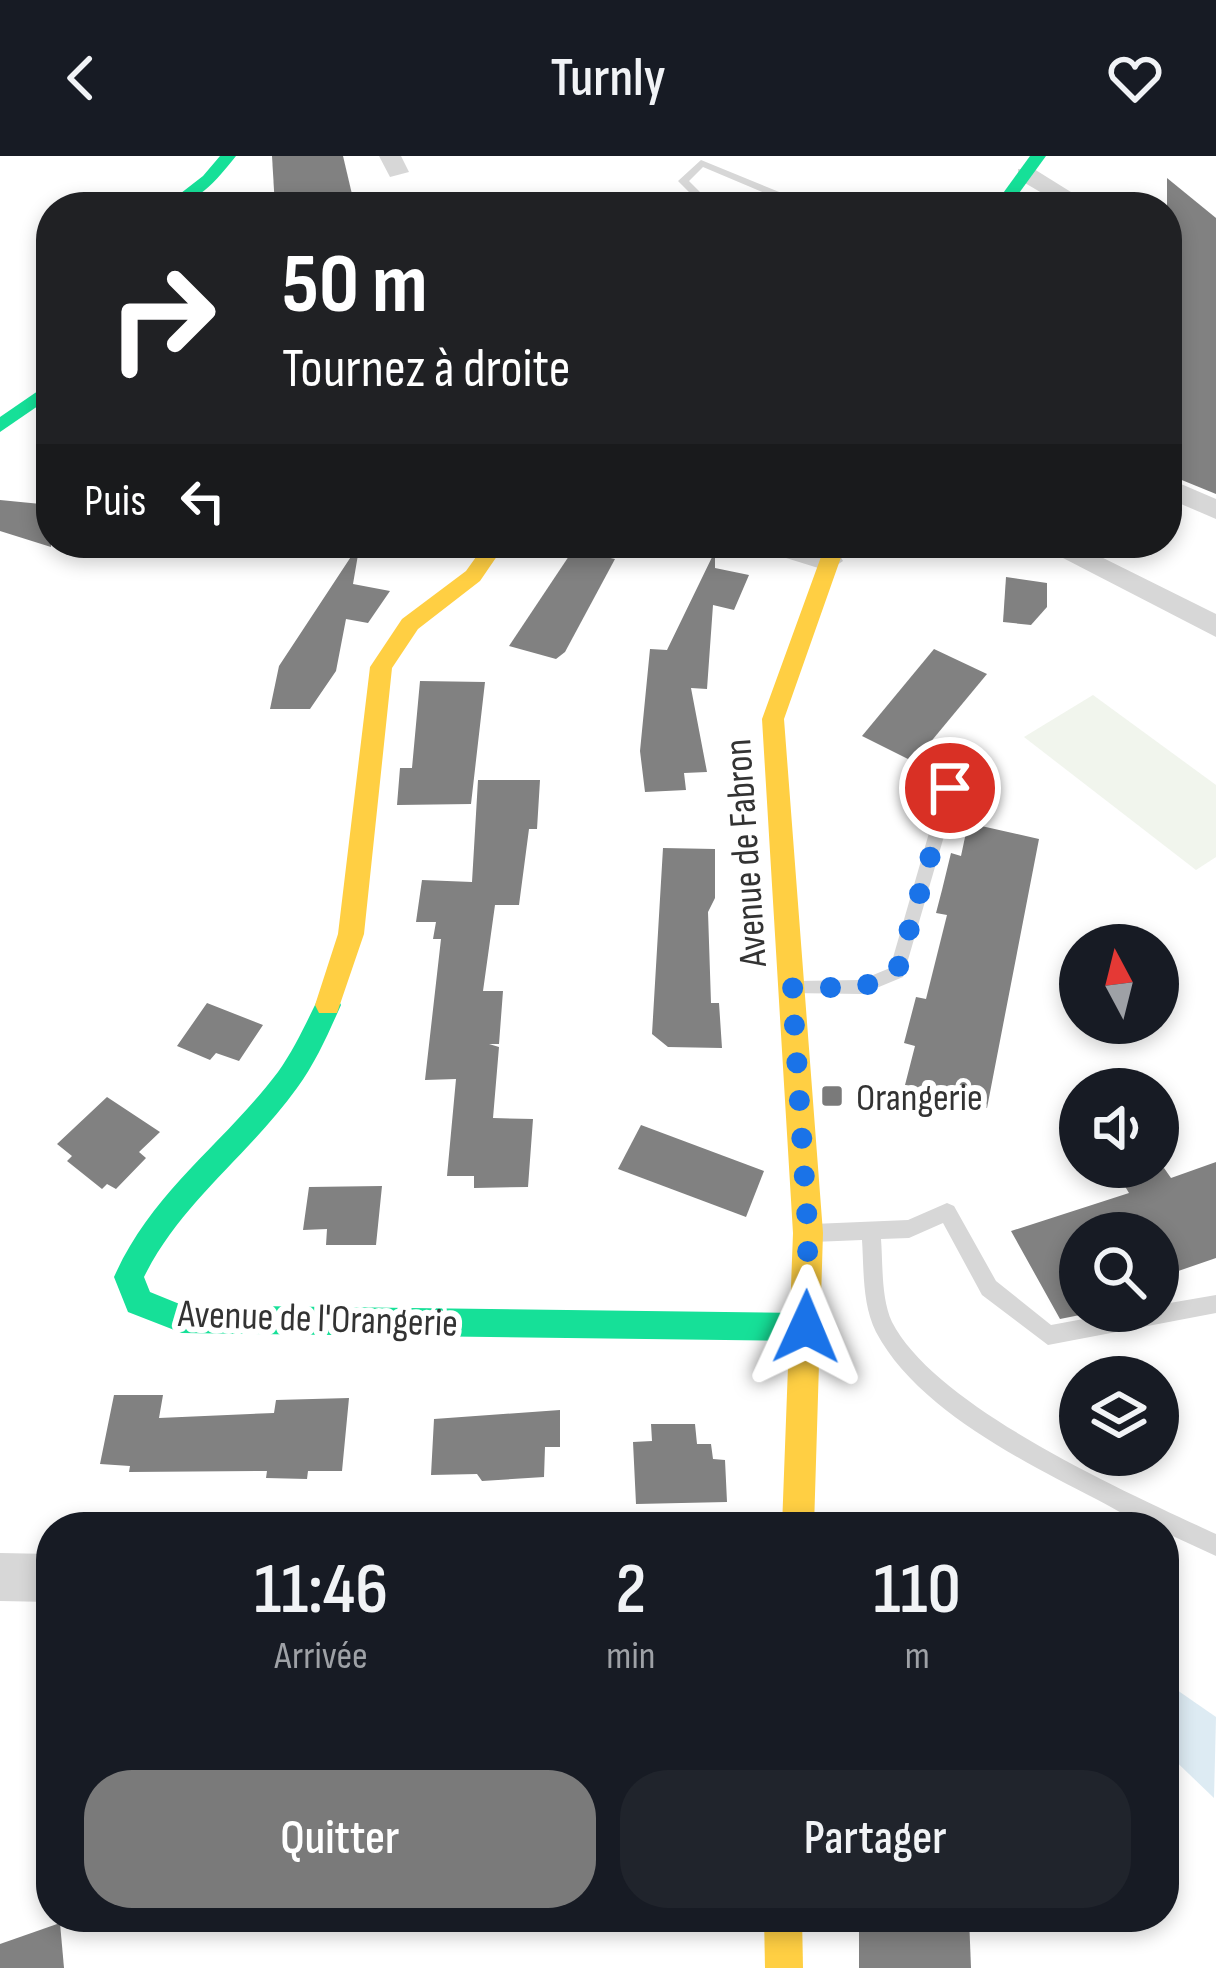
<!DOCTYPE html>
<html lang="fr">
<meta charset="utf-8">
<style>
:root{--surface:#171b24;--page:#20242c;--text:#f1f3f6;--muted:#9ea1a6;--accent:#7a7a7a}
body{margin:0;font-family:"Sofia Sans Condensed",sans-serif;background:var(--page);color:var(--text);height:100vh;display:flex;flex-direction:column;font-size:45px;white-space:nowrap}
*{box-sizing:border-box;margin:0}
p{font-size:39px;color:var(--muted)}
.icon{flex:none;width:66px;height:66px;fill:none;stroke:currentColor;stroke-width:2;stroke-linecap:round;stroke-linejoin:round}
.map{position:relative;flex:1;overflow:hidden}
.panel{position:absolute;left:36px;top:1356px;width:1143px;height:420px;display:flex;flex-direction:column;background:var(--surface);border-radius:48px;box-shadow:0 6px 18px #0003}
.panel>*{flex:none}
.hud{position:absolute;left:36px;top:36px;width:1146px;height:366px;border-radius:48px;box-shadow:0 6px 18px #0003;background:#202124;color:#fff;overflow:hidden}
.needle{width:78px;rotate:353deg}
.controls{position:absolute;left:1059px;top:768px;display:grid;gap:24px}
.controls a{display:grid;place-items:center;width:120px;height:120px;border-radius:50%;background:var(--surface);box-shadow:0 6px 18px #0003;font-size:60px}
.pin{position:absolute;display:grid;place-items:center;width:102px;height:102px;color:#fff;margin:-51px;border:6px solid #fff;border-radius:50%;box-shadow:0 3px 12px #0007}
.me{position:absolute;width:132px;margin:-66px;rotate:1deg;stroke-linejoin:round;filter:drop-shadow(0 0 9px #0008)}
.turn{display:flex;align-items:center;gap:42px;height:252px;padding:0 48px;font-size:54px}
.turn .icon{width:156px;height:156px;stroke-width:2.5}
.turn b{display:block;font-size:84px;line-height:102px}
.then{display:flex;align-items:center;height:114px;padding:0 48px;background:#0003;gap:24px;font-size:45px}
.eta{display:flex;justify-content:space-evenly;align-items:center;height:204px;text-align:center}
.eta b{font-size:72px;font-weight:600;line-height:84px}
.action{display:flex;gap:24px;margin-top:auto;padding:24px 48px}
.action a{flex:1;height:138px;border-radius:48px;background:var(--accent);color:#fff;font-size:48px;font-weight:600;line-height:138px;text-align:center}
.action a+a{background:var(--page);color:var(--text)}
header{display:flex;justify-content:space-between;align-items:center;height:156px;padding:0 48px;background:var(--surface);font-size:54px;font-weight:600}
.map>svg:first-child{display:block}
.green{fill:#f1f5ed}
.water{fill:#ddebf3}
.building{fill:#818181}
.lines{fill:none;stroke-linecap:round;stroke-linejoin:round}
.lane{fill:#d7d7d7;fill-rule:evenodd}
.street{fill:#d7d7d7;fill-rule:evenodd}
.fast{fill:#16e098;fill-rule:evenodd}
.slow{fill:#ffcf43;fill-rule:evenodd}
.route{stroke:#1a73e8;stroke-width:21;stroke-dasharray:0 37.8}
.poi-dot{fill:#7a7a7a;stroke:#fff;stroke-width:4.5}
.labels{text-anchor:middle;stroke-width:12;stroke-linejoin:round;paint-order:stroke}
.street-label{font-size:39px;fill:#333;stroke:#fff}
.poi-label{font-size:39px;fill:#333;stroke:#fff;text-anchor:start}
</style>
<header><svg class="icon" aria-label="back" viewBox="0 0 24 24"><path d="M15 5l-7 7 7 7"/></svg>Turnly<svg class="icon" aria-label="heart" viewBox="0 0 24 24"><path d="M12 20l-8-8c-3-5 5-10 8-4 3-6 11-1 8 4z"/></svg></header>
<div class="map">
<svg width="1216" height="1812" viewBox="0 0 1216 1812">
<rect width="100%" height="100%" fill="#fff"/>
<!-- green -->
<polygon class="green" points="1093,539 1216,629 1216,701 1196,714 1024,581"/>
<!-- water -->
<polygon class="water" points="1164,1525 1216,1561 1214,1642 1164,1594"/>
<!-- building -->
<g class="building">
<polygon points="272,0 343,0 355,51 275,51"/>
<polygon points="1167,22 1216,62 1216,338 1167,318"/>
<polygon points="0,344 51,349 51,391 0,375"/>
<polygon points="360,387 353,428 390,435 368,467 346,463 336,515 310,553 270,553 279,510"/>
<polygon points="573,394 615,403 565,496 556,503 509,490"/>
<polygon points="715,395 715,412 749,419 734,454 713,449 707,533 691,532 707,616 684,617 686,634 645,636 640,595 650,493 667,494"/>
<polygon points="1006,421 1047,427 1047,451 1031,469 1003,466"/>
<polygon points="934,493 987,518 914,606 862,580"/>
<polygon points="420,525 485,526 471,648 397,649 400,612 412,612"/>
<polygon points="478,624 540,624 537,673 529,673 519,749 495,749 483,835 503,835 499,888 489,888 499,891 493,962 533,963 528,1031 474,1032 474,1020 447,1020 456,923 425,924 441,783 433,783 436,766 416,766 422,724 472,726"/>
<polygon points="968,667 1039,683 987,952 905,929 915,890 904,887 916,841 926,843 947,759 936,757 942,734 951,697 961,700"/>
<polygon points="663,692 715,693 715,742 708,756 711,847 719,847 722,892 668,891 652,878"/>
<polygon points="207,847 263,869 239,905 216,897 210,904 177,890"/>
<polygon points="107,941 160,976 139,996 146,1002 116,1033 107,1028 102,1033 67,1005 72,1000 57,988"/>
<polygon points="641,969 764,1015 746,1061 618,1013"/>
<polygon points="1216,1006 1216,1102 1158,1122 1158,1077 1080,1077 1080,1159 1060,1163 1011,1075 1129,1037 1123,1027 1164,1012 1171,1022"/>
<polygon points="382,1030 376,1089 326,1089 327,1073 303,1074 309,1031"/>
<polygon points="114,1239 163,1239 159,1262 274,1257 276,1244 349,1242 342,1315 308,1315 307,1323 266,1322 267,1315 129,1316 130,1310 100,1308"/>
<polygon points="560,1254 560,1291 545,1291 544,1321 482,1325 477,1318 431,1319 434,1263"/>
<polygon points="651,1268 695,1268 697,1288 711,1288 713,1303 725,1304 727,1346 636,1348 633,1286 652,1285"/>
<polygon points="859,1761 969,1761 971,1812 859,1812"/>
<polygon points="60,1767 64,1812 0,1812 0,1788"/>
</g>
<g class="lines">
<!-- lane -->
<g class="lane">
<polygon points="701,4 811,49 812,51 798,51 703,11 689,25 701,37 692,39 678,25"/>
<polygon points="950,626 958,632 903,821 862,838 790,837 787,832 790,827 796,825 861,824 890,812 942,632"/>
<path d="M 947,1047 L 954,1050 L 996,1125 L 1051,1169 L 1127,1155 L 1158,1155 L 1158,1149 L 1216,1139 L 1216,1157 L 1048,1189 L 982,1139 L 943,1067 L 909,1082 L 881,1083 C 883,1109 881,1142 892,1166 C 936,1252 1128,1337 1216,1378 L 1216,1400 L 1164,1376 L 1164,1371 C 1141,1371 1116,1353 1096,1343 C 1022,1305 916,1252 876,1176 C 862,1148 864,1113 862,1084 L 813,1086 L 806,1083 L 803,1077 L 806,1071 L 813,1068 L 908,1064 Z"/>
</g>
<!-- street -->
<g class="street">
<polygon points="379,0 401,0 409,16 390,21"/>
<polygon points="1018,13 1034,13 1095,51 1066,51 1018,23"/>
<polygon points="1167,322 1216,343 1216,363 1167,342"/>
<polygon points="755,387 802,387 839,398 843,405 828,415 760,394"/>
<polygon points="1034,387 1073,387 1216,458 1216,481"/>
<polygon points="0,1397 51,1398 51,1446 0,1445"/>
</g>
<!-- fast -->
<g class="fast">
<path d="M 220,0 L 236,0 C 217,24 195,51 163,51 L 203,20 Z"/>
<polygon points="1030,0 1046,0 1009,51 993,51"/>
<polygon points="51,226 51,241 0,276 0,261"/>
<path d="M 328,838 L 337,841 L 341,849 C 328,878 316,906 297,932 C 249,999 181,1046 144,1121 L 150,1136 L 182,1149 L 806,1157 L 817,1161 L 821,1171 L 817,1181 L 806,1185 L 182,1177 L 128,1156 L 114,1121 C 153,1034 223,989 278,916 C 295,892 306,867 319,841 Z"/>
</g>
<!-- slow -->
<g class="slow">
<polygon points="486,387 506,387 480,425 418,473 392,512 364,778 337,857 319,857 315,849 338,778 370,511 402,463 466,415"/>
<polygon points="826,387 846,387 784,563 823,1077 814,1371 782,1371 793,1077 762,563"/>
<polygon points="764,1761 802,1761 803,1812 765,1812"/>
</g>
</g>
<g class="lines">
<!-- route -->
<polyline class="route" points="806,1171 808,1077 792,832 862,831 897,816 950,632"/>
</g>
<!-- markers -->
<rect class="poi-dot" x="820" y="928" width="24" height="24" rx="6"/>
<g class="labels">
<!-- street labels -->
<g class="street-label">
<text transform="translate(744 697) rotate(-94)" y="14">Avenue de Fabron</text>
<text transform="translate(318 1161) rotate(2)" y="14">Avenue de l'Orangerie</text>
</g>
<!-- poi labels -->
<g class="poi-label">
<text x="856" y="954">Orangerie</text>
</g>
</g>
</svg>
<div class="controls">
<a><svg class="needle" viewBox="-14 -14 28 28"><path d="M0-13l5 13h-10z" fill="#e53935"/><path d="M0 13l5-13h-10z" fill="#9ea1a6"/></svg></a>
<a><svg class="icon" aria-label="sound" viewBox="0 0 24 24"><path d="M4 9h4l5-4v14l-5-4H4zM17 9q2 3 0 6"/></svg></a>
<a><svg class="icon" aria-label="search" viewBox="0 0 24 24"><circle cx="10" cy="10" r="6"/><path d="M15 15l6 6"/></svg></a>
<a><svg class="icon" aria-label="layers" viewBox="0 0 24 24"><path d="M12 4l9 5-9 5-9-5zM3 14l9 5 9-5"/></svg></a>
</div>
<div class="pin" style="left:950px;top:632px;background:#d93025"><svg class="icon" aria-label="arrive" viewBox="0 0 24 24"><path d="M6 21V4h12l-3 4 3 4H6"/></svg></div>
<svg class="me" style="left:806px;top:1171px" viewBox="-20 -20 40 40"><path d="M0-17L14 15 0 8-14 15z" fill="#1a73e8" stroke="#fff" stroke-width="4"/></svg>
<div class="hud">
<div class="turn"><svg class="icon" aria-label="right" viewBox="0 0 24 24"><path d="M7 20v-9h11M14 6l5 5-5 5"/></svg><div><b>50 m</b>Tournez à droite</div></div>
<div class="then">Puis<svg class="icon" aria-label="left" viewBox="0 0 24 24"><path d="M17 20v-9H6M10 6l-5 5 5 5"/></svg></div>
</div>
<section class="panel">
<div class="eta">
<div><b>11:46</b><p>Arrivée</p></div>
<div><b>2</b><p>min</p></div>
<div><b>110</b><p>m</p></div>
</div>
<div class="action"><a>Quitter</a><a>Partager</a></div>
</section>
</div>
